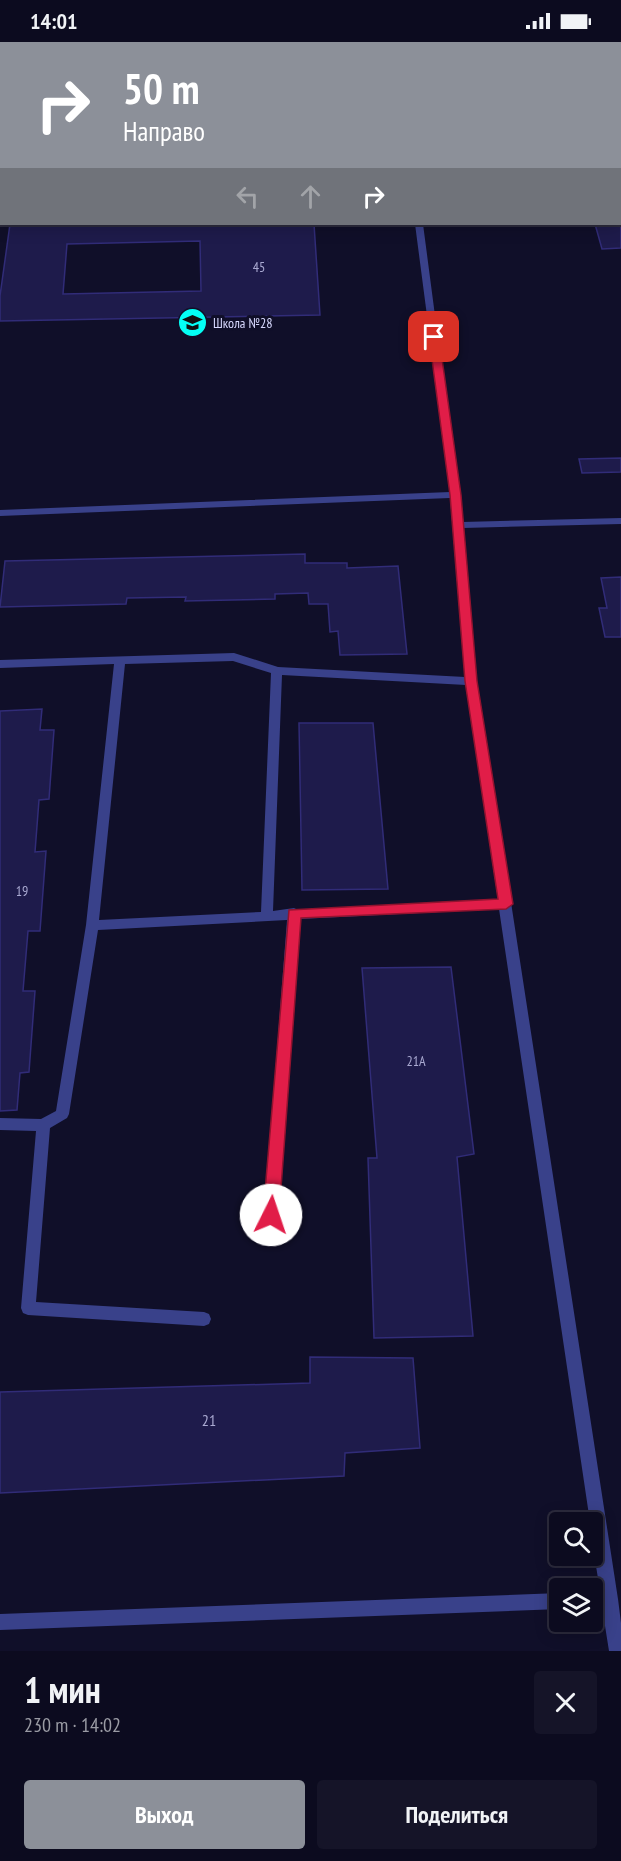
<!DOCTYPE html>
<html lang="ru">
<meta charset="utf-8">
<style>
:root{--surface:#0c0b1f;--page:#151428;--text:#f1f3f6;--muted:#9a9ba4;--line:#2c2b3d;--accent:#8c9099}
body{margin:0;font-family:"PT Sans Narrow",sans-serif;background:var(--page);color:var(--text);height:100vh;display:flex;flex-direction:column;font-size:22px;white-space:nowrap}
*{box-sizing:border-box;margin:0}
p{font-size:20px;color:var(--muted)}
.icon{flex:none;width:33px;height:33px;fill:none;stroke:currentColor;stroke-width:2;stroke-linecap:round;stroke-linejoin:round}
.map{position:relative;height:1609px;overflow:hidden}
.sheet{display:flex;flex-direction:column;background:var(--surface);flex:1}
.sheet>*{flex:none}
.top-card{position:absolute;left:0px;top:0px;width:621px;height:183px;box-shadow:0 3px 15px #0003,0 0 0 2px var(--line);background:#8c9099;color:#fff;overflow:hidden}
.fabs{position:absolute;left:549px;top:1470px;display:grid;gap:12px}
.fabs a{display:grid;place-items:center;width:54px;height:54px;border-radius:6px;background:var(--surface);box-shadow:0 3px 15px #0003,0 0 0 2px var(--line);font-size:30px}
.pin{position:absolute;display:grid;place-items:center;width:51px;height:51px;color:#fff;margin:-26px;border-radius:12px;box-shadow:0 3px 9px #0006}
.me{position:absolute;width:66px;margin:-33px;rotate:4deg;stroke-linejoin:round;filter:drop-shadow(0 0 4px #0008)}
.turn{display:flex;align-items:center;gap:21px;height:126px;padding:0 24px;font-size:27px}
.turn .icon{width:78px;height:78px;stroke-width:2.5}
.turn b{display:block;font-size:42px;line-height:51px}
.lanes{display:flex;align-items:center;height:57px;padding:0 24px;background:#0003;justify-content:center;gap:30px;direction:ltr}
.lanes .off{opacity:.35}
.round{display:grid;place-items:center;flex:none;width:63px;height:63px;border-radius:6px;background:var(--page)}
.overview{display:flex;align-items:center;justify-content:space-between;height:102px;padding:0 24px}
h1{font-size:36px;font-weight:700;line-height:45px}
.primary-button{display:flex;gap:12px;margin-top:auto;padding:12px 24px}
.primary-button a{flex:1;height:69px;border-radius:6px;background:var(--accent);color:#fff;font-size:24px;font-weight:700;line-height:69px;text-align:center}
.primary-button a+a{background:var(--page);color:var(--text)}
.status{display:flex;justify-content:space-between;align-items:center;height:42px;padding:0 30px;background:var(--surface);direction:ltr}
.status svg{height:16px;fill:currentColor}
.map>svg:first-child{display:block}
.building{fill:#1e1b4b;stroke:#312c78;stroke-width:1.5;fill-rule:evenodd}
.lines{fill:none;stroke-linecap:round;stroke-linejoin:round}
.service{fill:#39418a;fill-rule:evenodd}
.route{fill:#e11d48;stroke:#92132f;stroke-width:1.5}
.labels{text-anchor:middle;stroke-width:6;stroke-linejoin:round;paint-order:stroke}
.number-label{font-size:14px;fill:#aaaad2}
.far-poi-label{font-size:14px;fill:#d8d9ff;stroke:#100f29;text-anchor:start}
.near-number-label{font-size:16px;fill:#aaaad2}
</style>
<div class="status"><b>14:01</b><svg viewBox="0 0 49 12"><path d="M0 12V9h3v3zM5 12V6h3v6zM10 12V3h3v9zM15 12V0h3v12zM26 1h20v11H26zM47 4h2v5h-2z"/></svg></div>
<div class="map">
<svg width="621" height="1609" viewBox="0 0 621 1609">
<rect width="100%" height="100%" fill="#100f29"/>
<!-- building -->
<g class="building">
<polygon points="22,0 75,0 22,2"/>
<rect x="285" y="0" width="72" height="2"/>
<polygon points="620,71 621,206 602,207 595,182 620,182"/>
<path d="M 10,182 L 314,182 L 320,273 L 0,279 L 0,254 ZM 200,199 L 201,249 L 63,252 L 67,202 Z"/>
<polygon points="621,416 621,430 582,431 579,417"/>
<polygon points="305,512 305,521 347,521 347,526 398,524 407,612 340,613 338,589 330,590 328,562 309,562 308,551 275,552 275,557 185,559 186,555 127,556 126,562 0,565 5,519"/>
<polygon points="621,535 621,595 605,595 599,566 607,566 601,536"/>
<polygon points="42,667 40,688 54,688 49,757 39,758 35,810 46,809 40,889 28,889 23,949 35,949 29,1030 20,1031 17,1068 0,1069 0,669"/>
<polygon points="299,681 373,681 388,847 302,848"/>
<polygon points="451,925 474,1112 457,1115 473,1294 374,1296 368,1116 377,1116 362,926"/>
<polygon points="310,1315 413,1316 420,1406 345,1411 344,1434 0,1451 0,1350 310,1341"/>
</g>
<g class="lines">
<!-- service -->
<g class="service">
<rect x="158" y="0" width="8" height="2"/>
<polygon points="246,0 254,0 246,2"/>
<rect x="390" y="0" width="8" height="2"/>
<rect x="0" y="108" width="2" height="4"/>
<path d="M 415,182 L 423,182 L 462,480 L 621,476 L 621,482 L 463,486 L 477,639 L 618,1557 L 621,1581 L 621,1609 L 609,1609 L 602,1565 L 592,1565 L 592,1549 L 600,1549 L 592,1499 L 592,1480 L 590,1480 L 499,867 L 300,877 L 278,1174 L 276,1178 L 271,1180 L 266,1178 L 264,1174 L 287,878 L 98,888 L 69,1072 L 67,1076 L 50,1086 L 36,1260 L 204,1270 L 209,1272 L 211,1277 L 209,1282 L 204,1284 L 28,1273 L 23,1271 L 21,1266 L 36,1089 L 0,1088 L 0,1076 L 41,1077 L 56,1069 L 86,883 L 114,622 L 0,626 L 0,618 L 234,611 L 278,625 L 465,635 L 450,456 L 0,474 L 0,468 L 450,450 ZM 233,619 L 271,631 L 261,870 L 99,878 L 125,622 ZM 282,633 L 466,643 L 498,858 L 298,868 L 294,866 L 273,869 Z"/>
<polygon points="560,1551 560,1567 0,1588 0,1572"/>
</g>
</g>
<!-- route -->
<polygon class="route" points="434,292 439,295 461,453 477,639 513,862 506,867 301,876 279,1173 276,1178 271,1180 265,1178 263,1173 289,868 498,857 465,639 450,453 429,295"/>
<!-- icons -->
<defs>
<symbol id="school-disc" viewBox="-11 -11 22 22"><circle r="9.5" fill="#04fff5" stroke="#100f29"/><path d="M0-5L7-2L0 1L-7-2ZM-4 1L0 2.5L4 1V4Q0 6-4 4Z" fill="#111"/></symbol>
</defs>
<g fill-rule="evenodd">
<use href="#school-disc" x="176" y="264" width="33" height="33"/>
</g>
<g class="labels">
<!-- number labels -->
<g class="number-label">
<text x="259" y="230">45</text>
<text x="22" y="854">19</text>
<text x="416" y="1024">21А</text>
</g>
<!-- far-poi labels -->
<g class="far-poi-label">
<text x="213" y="286">Школа №28</text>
</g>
<!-- near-number labels -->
<g class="near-number-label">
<text x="209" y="1384">21</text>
</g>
</g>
</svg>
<div class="fabs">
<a><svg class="icon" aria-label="search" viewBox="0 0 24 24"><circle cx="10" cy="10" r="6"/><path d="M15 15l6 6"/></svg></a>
<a><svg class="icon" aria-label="layers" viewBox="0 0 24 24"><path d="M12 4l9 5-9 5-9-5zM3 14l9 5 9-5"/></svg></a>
</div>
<div class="pin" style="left:434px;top:295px;background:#d93025"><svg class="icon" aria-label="arrive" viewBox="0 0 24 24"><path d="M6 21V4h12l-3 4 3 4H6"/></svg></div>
<svg class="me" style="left:271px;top:1173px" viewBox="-20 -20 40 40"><circle r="19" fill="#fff"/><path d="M0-13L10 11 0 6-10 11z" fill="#e11d48"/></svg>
<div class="top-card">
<div class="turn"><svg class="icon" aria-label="right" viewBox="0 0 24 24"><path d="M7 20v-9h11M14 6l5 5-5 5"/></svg><div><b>50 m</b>Направо</div></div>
<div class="lanes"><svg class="icon off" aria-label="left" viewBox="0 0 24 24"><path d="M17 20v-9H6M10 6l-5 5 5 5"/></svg><svg class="icon off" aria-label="ahead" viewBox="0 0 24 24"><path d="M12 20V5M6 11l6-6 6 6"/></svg><svg class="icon" aria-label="right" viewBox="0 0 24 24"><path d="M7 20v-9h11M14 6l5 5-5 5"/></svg></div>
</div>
</div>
<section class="sheet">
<div class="overview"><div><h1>1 мин</h1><p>230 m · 14:02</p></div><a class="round"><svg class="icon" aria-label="close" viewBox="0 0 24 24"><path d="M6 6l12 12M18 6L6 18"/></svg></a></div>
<div class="primary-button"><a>Выход</a><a>Поделиться</a></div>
</section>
